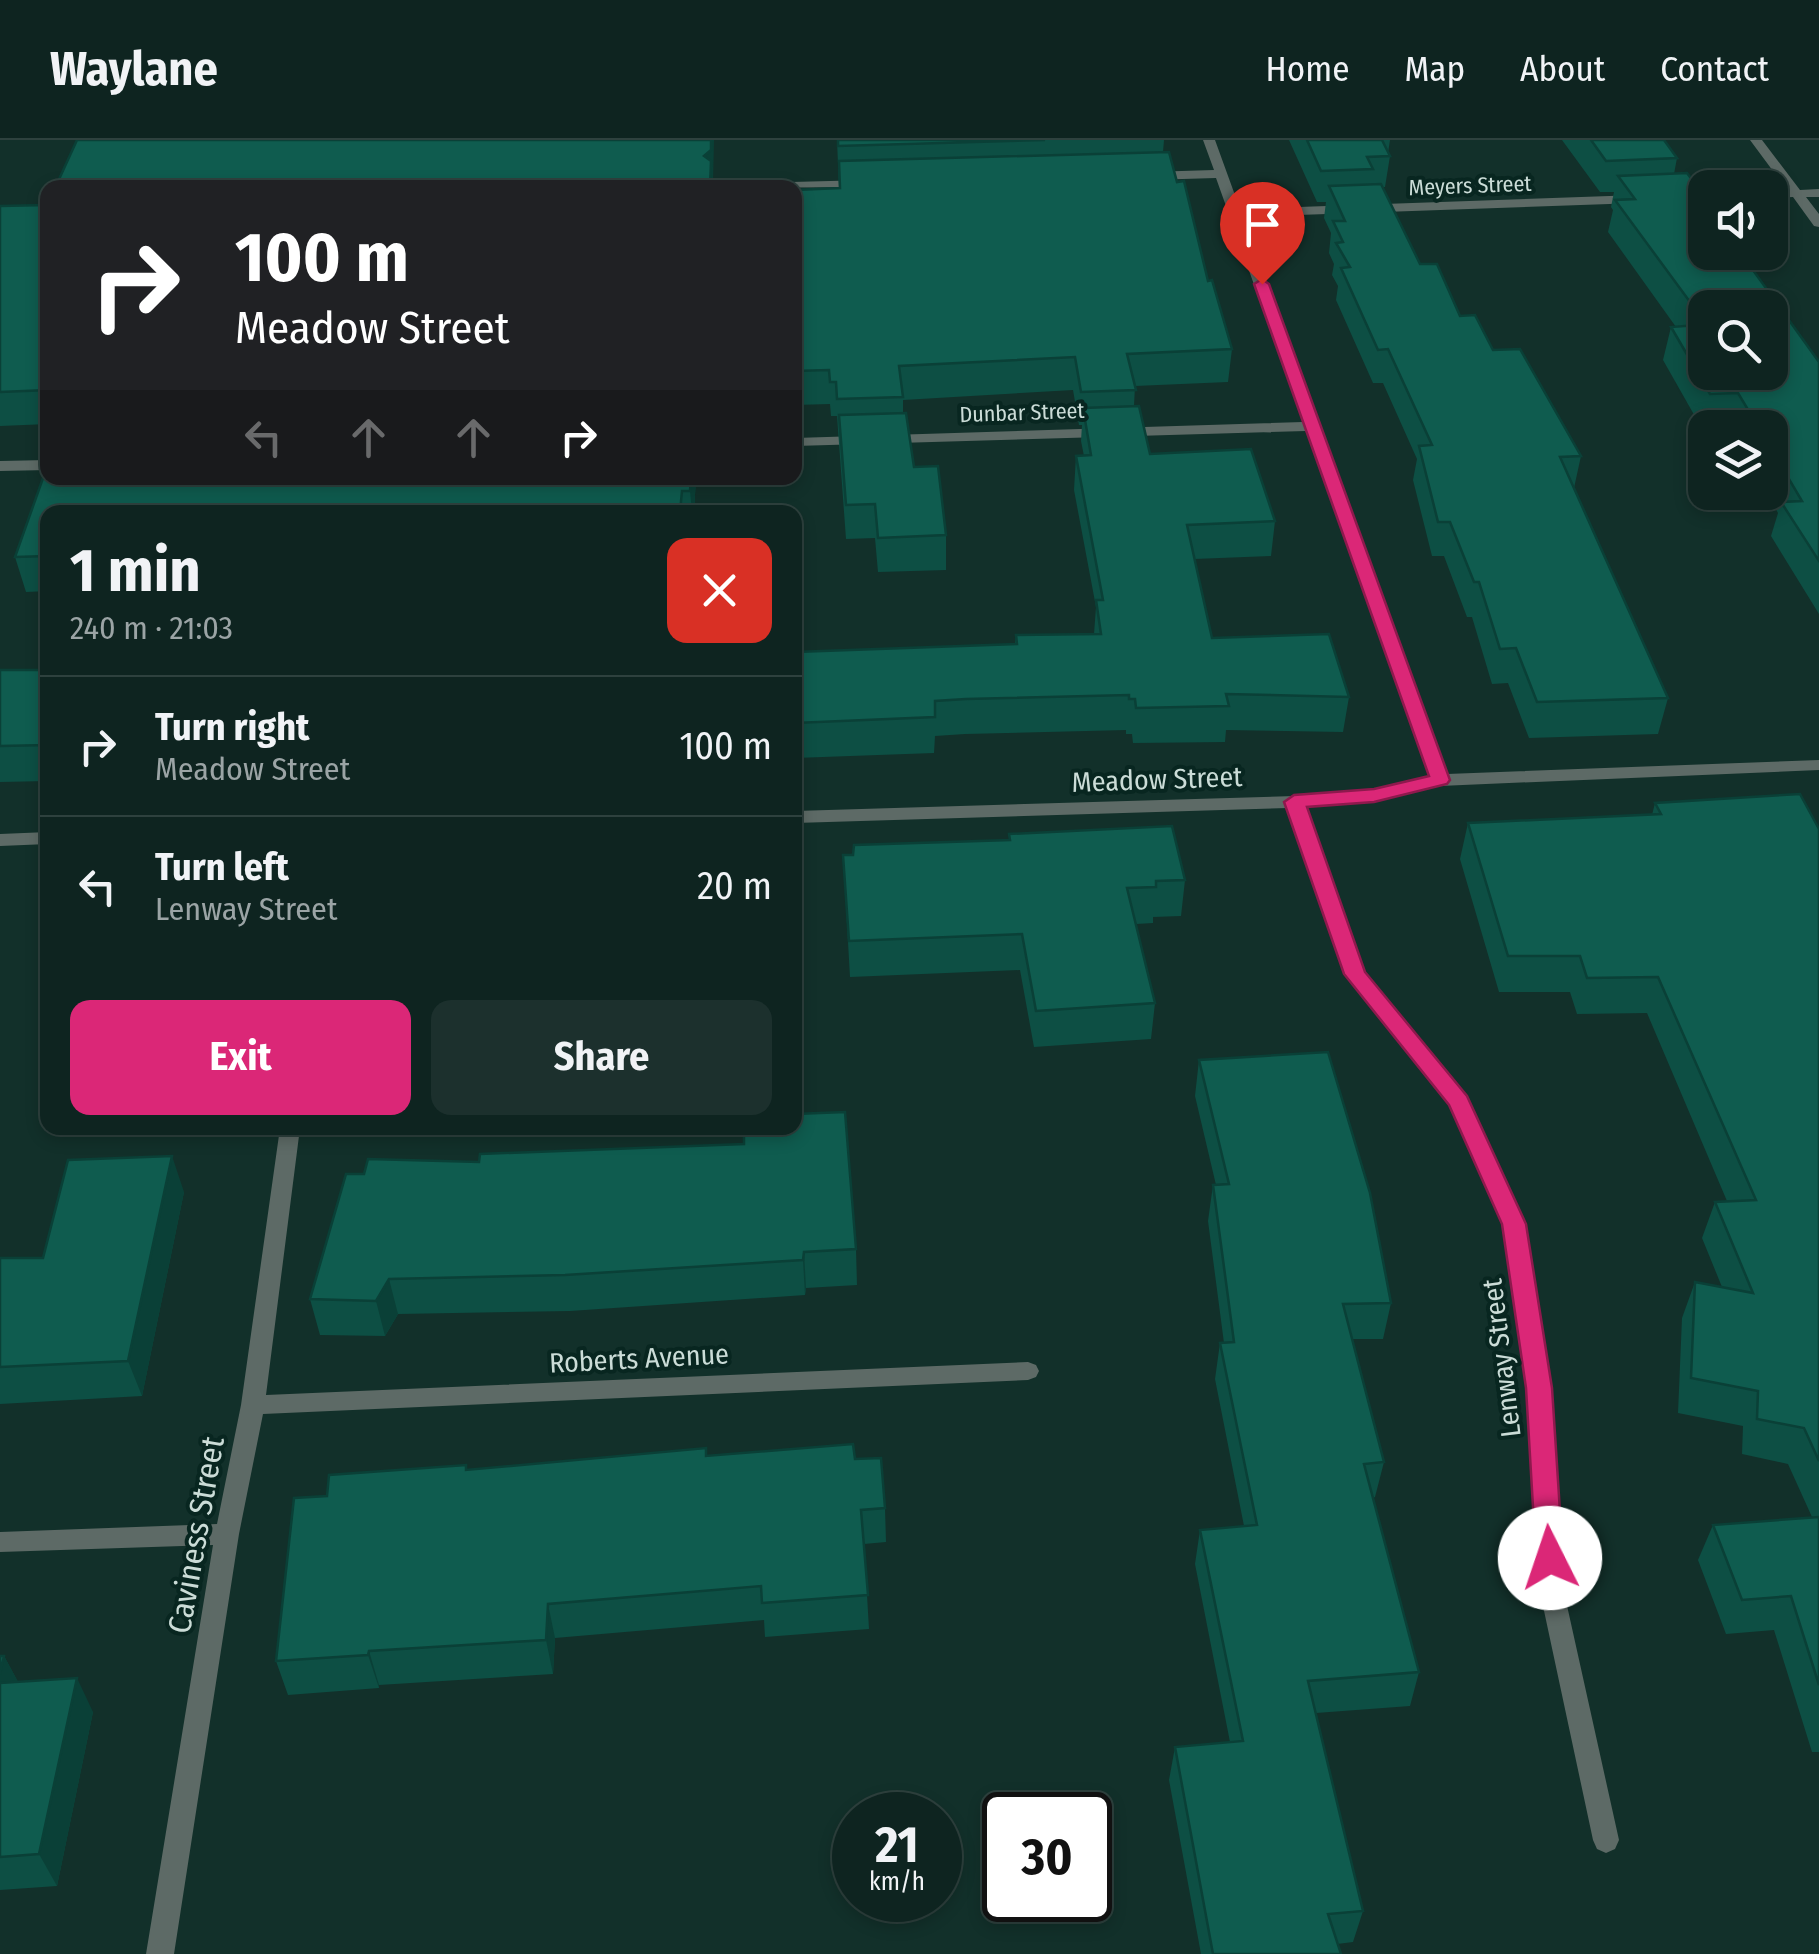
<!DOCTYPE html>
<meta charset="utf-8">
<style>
:root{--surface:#0e2420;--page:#1c302d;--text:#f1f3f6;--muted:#9ba4a5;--line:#2e413e;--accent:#db2777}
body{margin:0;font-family:"Fira Sans Condensed",sans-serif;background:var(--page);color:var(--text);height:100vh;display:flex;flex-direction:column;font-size:38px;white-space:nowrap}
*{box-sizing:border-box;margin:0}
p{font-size:32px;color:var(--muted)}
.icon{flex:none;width:55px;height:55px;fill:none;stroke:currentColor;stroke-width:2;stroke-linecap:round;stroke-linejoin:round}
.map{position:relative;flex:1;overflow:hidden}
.sheet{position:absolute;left:40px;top:365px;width:762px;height:630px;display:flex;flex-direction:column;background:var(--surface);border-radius:20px;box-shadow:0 5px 15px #0003,0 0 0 2px var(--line)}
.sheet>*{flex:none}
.hud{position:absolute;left:40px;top:40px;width:762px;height:305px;border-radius:20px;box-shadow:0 5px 15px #0003,0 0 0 2px var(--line);background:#202124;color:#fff;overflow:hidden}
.tools{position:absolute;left:1688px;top:30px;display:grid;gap:20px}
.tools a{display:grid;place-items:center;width:100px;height:100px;border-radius:20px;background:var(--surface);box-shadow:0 5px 15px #0003,0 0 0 2px var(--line);font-size:50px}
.speed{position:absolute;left:832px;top:1652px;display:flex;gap:20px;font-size:50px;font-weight:700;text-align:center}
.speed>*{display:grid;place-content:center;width:130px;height:130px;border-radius:50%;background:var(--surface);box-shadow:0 5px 15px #0003,0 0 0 2px var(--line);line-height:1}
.speed small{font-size:25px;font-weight:400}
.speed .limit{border:5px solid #111;border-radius:15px;background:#fff;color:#111}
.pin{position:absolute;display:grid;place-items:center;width:85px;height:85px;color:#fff;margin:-102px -42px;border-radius:50% 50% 50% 0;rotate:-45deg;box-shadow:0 0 10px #0007}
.pin .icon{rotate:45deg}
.me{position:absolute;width:110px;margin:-55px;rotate:356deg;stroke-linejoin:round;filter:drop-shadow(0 0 8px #0008)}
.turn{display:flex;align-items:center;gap:35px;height:210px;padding:0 30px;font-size:45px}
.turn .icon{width:130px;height:130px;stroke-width:2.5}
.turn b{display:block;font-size:70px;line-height:85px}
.lanes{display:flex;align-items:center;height:95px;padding:0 30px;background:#0003;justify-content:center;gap:50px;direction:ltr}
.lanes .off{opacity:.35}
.round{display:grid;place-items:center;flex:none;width:105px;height:105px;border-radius:20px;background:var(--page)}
.headline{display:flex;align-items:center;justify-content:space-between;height:170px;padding:0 30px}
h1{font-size:60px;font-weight:700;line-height:75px}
.action{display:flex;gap:20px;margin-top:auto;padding:20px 30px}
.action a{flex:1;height:115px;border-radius:20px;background:var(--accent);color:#fff;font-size:40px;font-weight:700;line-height:115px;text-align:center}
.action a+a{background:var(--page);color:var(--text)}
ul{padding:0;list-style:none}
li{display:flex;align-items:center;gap:30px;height:140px;padding:0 30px;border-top:2px solid var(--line)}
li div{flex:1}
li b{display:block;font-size:38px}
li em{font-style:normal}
header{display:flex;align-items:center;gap:60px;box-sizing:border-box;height:140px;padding:0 50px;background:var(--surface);border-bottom:2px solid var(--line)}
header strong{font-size:48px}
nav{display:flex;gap:55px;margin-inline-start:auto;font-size:35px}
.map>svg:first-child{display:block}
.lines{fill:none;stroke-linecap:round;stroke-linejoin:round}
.street{fill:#5d6a66;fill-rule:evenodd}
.wall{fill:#0d4f44}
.shaded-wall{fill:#0a4037}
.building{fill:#0f5c4f;stroke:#0a4037;stroke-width:2.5;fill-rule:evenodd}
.route{fill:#db2777;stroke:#8e194d;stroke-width:2.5}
.labels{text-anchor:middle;stroke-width:8;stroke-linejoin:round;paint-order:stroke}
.far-street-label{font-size:22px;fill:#cbdcd7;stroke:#082620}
.street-label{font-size:28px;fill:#cbdcd7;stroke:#082620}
.near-street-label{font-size:32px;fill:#cbdcd7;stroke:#082620}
</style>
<header>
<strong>Waylane</strong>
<nav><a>Home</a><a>Map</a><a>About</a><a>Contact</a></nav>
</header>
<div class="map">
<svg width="1819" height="1814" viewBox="0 0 1819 1814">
<rect width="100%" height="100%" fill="#12302a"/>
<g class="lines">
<!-- street -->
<g class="street">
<polygon points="1203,0 1215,0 1240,69 1638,55 1644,59 1638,63 1243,77 1447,634 1819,620 1819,630 1440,646 1374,661 1306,667 1364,832 1466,957 1525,1085 1550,1248 1564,1452 1619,1700 1615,1709 1606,1713 1597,1709 1593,1700 1540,1452 1528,1248 1503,1085 1450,965 1345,834 1288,668 795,683 795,671 1295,656 1374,649 1430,637 1306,291 795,306 795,298 1303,282 1216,38 1149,40 1143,36 1149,32 1214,30"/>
<polygon points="1750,0 1762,0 1800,50 1819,49 1819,57 1806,57 1819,74 1819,87 1814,86 1793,57 1770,58 1770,50 1787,50"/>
<polygon points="869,40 869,46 865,47 710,48 716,44"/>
<polygon points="48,320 48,330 0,331 0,321"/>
<polygon points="48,692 48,704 0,706 0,694"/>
<polygon points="280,988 300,988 266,1255 1028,1222 1036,1225 1039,1231 1036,1237 1028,1240 263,1274 239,1394 174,1814 146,1814 213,1405 0,1412 0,1392 217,1384 241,1265"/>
</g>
</g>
<!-- wall -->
<g class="wall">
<polygon points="837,0 1164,0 1163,12 1232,209 1228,242 1135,246 1134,266 1150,314 1275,381 1271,416 1194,419 1212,498 1349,557 1343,592 1226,590 1225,602 1133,603 1132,594 1126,594 1126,590 965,594 935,596 934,613 795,618 795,512 1015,504 1016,495 1094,494 1096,467 1074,350 1076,316 1084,316 1081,301 1082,285 1079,285 1073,250 903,260 903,273 914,327 946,395 946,430 878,432 875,398 846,399 837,276 831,276 830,264 795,265 795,50 839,48"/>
<polygon points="1289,0 1390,0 1388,13 1390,16 1385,47 1382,47 1420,124 1460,176 1493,210 1581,316 1574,348 1668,558 1658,594 1529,598 1508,543 1492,544 1472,477 1467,477 1444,416 1432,416 1413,340 1417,319 1383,243 1373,243 1336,160 1338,146 1332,135 1334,124 1329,113 1331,93 1324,78 1326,62 1317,62"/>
<polygon points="1562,0 1664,0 1677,18 1674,34 1705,112 1819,222 1819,474 1771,396 1778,373 1767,352 1770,352 1770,288 1701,287 1663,220 1671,187 1676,187 1608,92 1613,70 1611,67 1614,52 1600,52"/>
<polygon points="48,65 48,284 0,286 0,66"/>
<polygon points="48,324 48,338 696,338 694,372 48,372 48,451 26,452 15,417"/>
<polygon points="0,530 48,530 48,641 0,642"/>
<polygon points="1655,663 1819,689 1819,1612 1812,1612 1774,1490 1726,1494 1698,1420 1713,1385 1812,1377 1788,1324 1742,1314 1743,1286 1678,1273 1682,1178 1695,1142 1722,1147 1702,1098 1715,1062 1727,1061 1647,873 1577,874 1570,852 1499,852 1460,719 1468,683 1652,675"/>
<polygon points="1009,694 1185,740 1181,776 1153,777 1153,783 1136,784 1155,863 1151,899 1034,907 1020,830 850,837 843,715 1009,700"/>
<polygon points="1199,920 1391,1163 1383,1199 1352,1199 1384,1322 1375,1357 1373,1358 1419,1532 1410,1566 1316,1573 1363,1771 1353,1802 1337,1804 1341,1814 1201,1814 1169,1640 1175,1607 1230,1602 1195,1424 1200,1390 1244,1386 1215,1239 1220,1203 1224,1203 1208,1081 1213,1045 1216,1045 1195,956"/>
<polygon points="364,1034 856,1109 857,1145 806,1148 805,1155 570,1171 398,1174 385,1196 320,1195 310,1159"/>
<polygon points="184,1052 142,1256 0,1264 0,1118 43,1118"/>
<polygon points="707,1315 855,1319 885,1368 886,1402 864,1404 869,1489 765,1497 764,1480 555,1498 553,1534 379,1545 379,1548 288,1555 276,1521 327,1356 467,1330"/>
<polygon points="0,1516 4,1516 18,1542 93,1572 57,1746 0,1750"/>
</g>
<!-- shaded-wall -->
<g class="shaded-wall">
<polygon points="711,0 714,0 713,42 712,48 710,48 704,16"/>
<polygon points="691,338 696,338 694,372 692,372 690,351"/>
<polygon points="172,1016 184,1052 142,1256 128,1221"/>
<polygon points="804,1112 806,1148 805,1155 803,1120"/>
<polygon points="389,1139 398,1174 385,1196 376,1161"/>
<polygon points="548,1464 555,1498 553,1534 546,1500"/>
<polygon points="369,1511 379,1545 379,1548 368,1515"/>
<polygon points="4,1516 22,1549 0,1548 0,1534"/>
<polygon points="77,1538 93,1572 57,1746 39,1714"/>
</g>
<!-- building -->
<g class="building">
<polygon points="77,0 711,0 711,10 704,16 711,21 710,48 55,48"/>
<polygon points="838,0 1045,0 838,6"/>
<polygon points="1307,0 1382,0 1390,16 1367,17 1373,29 1321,31"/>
<polygon points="1591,0 1664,0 1677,18 1606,21"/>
<polygon points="1169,12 1177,42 1184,41 1208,141 1212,140 1232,209 1127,214 1136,250 1081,252 1075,217 899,226 903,257 837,259 836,242 830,242 829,230 795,231 795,50 840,48 839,21"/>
<path d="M 1687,33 L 1705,57 L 1705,112 L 1740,112 L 1819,222 L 1819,421 L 1781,362 L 1802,361 L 1770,307 L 1770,288 L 1759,288 L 1738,253 L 1710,254 L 1671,187 L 1699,185 L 1696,181 L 1704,181 L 1615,60 L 1635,59 L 1618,36 ZM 1705,168 L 1770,168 L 1770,232 L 1705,232 Z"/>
<polygon points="1381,44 1420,124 1437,124 1460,176 1475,175 1493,210 1520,209 1581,316 1560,317 1668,558 1537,562 1516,508 1500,509 1479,442 1474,442 1450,382 1438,382 1419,306 1432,305 1388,209 1378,210 1341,128 1350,127 1336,103 1343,102 1333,81 1345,81 1329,46"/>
<polygon points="48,65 48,250 0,252 0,66"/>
<polygon points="1139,266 1150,314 1251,309 1275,381 1187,385 1212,498 1329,494 1349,557 1226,554 1229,566 1136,568 1135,559 1129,559 1129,555 966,559 935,561 935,577 795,583 795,512 1017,504 1016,495 1101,494 1096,460 1103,460 1076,316 1091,315 1083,268"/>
<polygon points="906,273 914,327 938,326 946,395 878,398 875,364 846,365 839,275"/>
<polygon points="48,324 48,338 691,338 690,351 682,351 680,372 48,372 48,416 15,417"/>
<polygon points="0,530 48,530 48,605 0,606"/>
<polygon points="1800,654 1819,689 1819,1321 1804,1288 1757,1279 1758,1251 1691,1238 1695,1142 1753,1153 1715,1062 1756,1060 1658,837 1587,838 1580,816 1508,816 1468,683 1661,674 1655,663"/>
<polygon points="1172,686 1185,740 1156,741 1156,747 1127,748 1155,863 1036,871 1022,794 849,801 843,715 853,715 854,705 1010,700 1009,694"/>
<polygon points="1328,912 1370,1053 1391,1163 1343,1164 1384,1322 1364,1324 1419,1532 1308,1541 1363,1771 1328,1774 1341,1814 1213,1814 1175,1607 1243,1601 1200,1390 1257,1385 1220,1203 1234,1202 1213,1045 1229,1044 1199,920"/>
<polygon points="845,972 856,1109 804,1112 803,1120 565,1135 389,1139 376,1161 310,1159 346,1034 364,1034 368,1019 479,1022 480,1014 744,1004 744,988 795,988 795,974"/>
<polygon points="172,1016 128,1221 0,1227 0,1118 43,1118 68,1020"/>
<polygon points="853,1304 855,1319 881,1318 885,1368 861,1370 868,1455 762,1463 761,1446 548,1464 546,1500 369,1511 368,1515 276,1521 294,1358 327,1356 329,1335 466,1325 466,1330 706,1308 706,1316"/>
<polygon points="1819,1377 1819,1545 1791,1456 1742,1460 1713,1385"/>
<polygon points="0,1516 4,1516 0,1534"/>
<polygon points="77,1538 39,1714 0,1717 0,1543"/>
</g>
<!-- route -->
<polygon class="route" points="1262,139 1269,144 1450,640 1447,644 1374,662 1307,667 1365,832 1467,956 1526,1084 1552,1248 1563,1418 1559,1427 1550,1430 1540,1427 1536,1418 1526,1248 1502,1084 1449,965 1344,834 1284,662 1294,655 1374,649 1429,636 1254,144"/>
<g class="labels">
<!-- far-street labels -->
<g class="far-street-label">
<text transform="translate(1470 45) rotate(-2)" y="8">Meyers Street</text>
<text transform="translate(1022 272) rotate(-2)" y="8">Dunbar Street</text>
</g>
<!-- street labels -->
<g class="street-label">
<text transform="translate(1157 639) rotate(-2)" y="10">Meadow Street</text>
<text transform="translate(639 1218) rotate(-3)" y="10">Roberts Avenue</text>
<text transform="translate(1501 1218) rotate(-97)" y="10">Lenway Street</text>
</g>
<!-- near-street labels -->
<g class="near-street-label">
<text transform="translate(196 1395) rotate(-80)" y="11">Caviness Street</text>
</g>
</g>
</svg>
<div class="tools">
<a><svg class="icon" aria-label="sound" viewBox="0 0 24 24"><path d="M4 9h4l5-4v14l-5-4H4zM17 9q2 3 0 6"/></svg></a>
<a><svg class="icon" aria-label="search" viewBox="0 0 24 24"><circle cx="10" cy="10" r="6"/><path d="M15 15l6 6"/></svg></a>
<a><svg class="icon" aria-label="layers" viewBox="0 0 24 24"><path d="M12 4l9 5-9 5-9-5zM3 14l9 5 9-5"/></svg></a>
</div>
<div class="speed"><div>21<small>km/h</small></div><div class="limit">30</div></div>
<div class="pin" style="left:1262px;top:144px;background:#d93025"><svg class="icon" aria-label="arrive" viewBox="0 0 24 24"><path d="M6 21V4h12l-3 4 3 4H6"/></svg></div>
<svg class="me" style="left:1550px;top:1418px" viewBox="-20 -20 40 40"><circle r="19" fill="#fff"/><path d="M0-13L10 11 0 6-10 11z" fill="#db2777"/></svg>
<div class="hud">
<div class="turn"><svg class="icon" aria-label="right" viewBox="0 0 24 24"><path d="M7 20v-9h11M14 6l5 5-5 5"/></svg><div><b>100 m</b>Meadow Street</div></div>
<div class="lanes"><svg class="icon off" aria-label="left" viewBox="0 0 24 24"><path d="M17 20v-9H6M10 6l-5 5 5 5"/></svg><svg class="icon off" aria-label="ahead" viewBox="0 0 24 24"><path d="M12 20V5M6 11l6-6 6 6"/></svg><svg class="icon off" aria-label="ahead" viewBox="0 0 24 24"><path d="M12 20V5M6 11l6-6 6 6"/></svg><svg class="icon" aria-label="right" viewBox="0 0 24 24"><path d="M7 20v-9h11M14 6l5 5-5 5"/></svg></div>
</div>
<section class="sheet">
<div class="headline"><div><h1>1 min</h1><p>240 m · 21:03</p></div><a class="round" style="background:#d93025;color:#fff"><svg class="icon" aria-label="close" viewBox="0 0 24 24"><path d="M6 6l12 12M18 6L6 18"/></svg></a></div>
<ul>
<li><svg class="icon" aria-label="right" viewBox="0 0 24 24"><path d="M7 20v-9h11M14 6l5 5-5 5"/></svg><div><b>Turn right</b><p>Meadow Street</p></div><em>100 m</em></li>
<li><svg class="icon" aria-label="left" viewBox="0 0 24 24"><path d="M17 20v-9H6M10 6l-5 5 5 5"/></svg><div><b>Turn left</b><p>Lenway Street</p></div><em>20 m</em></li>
</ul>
<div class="action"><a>Exit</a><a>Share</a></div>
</section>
</div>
